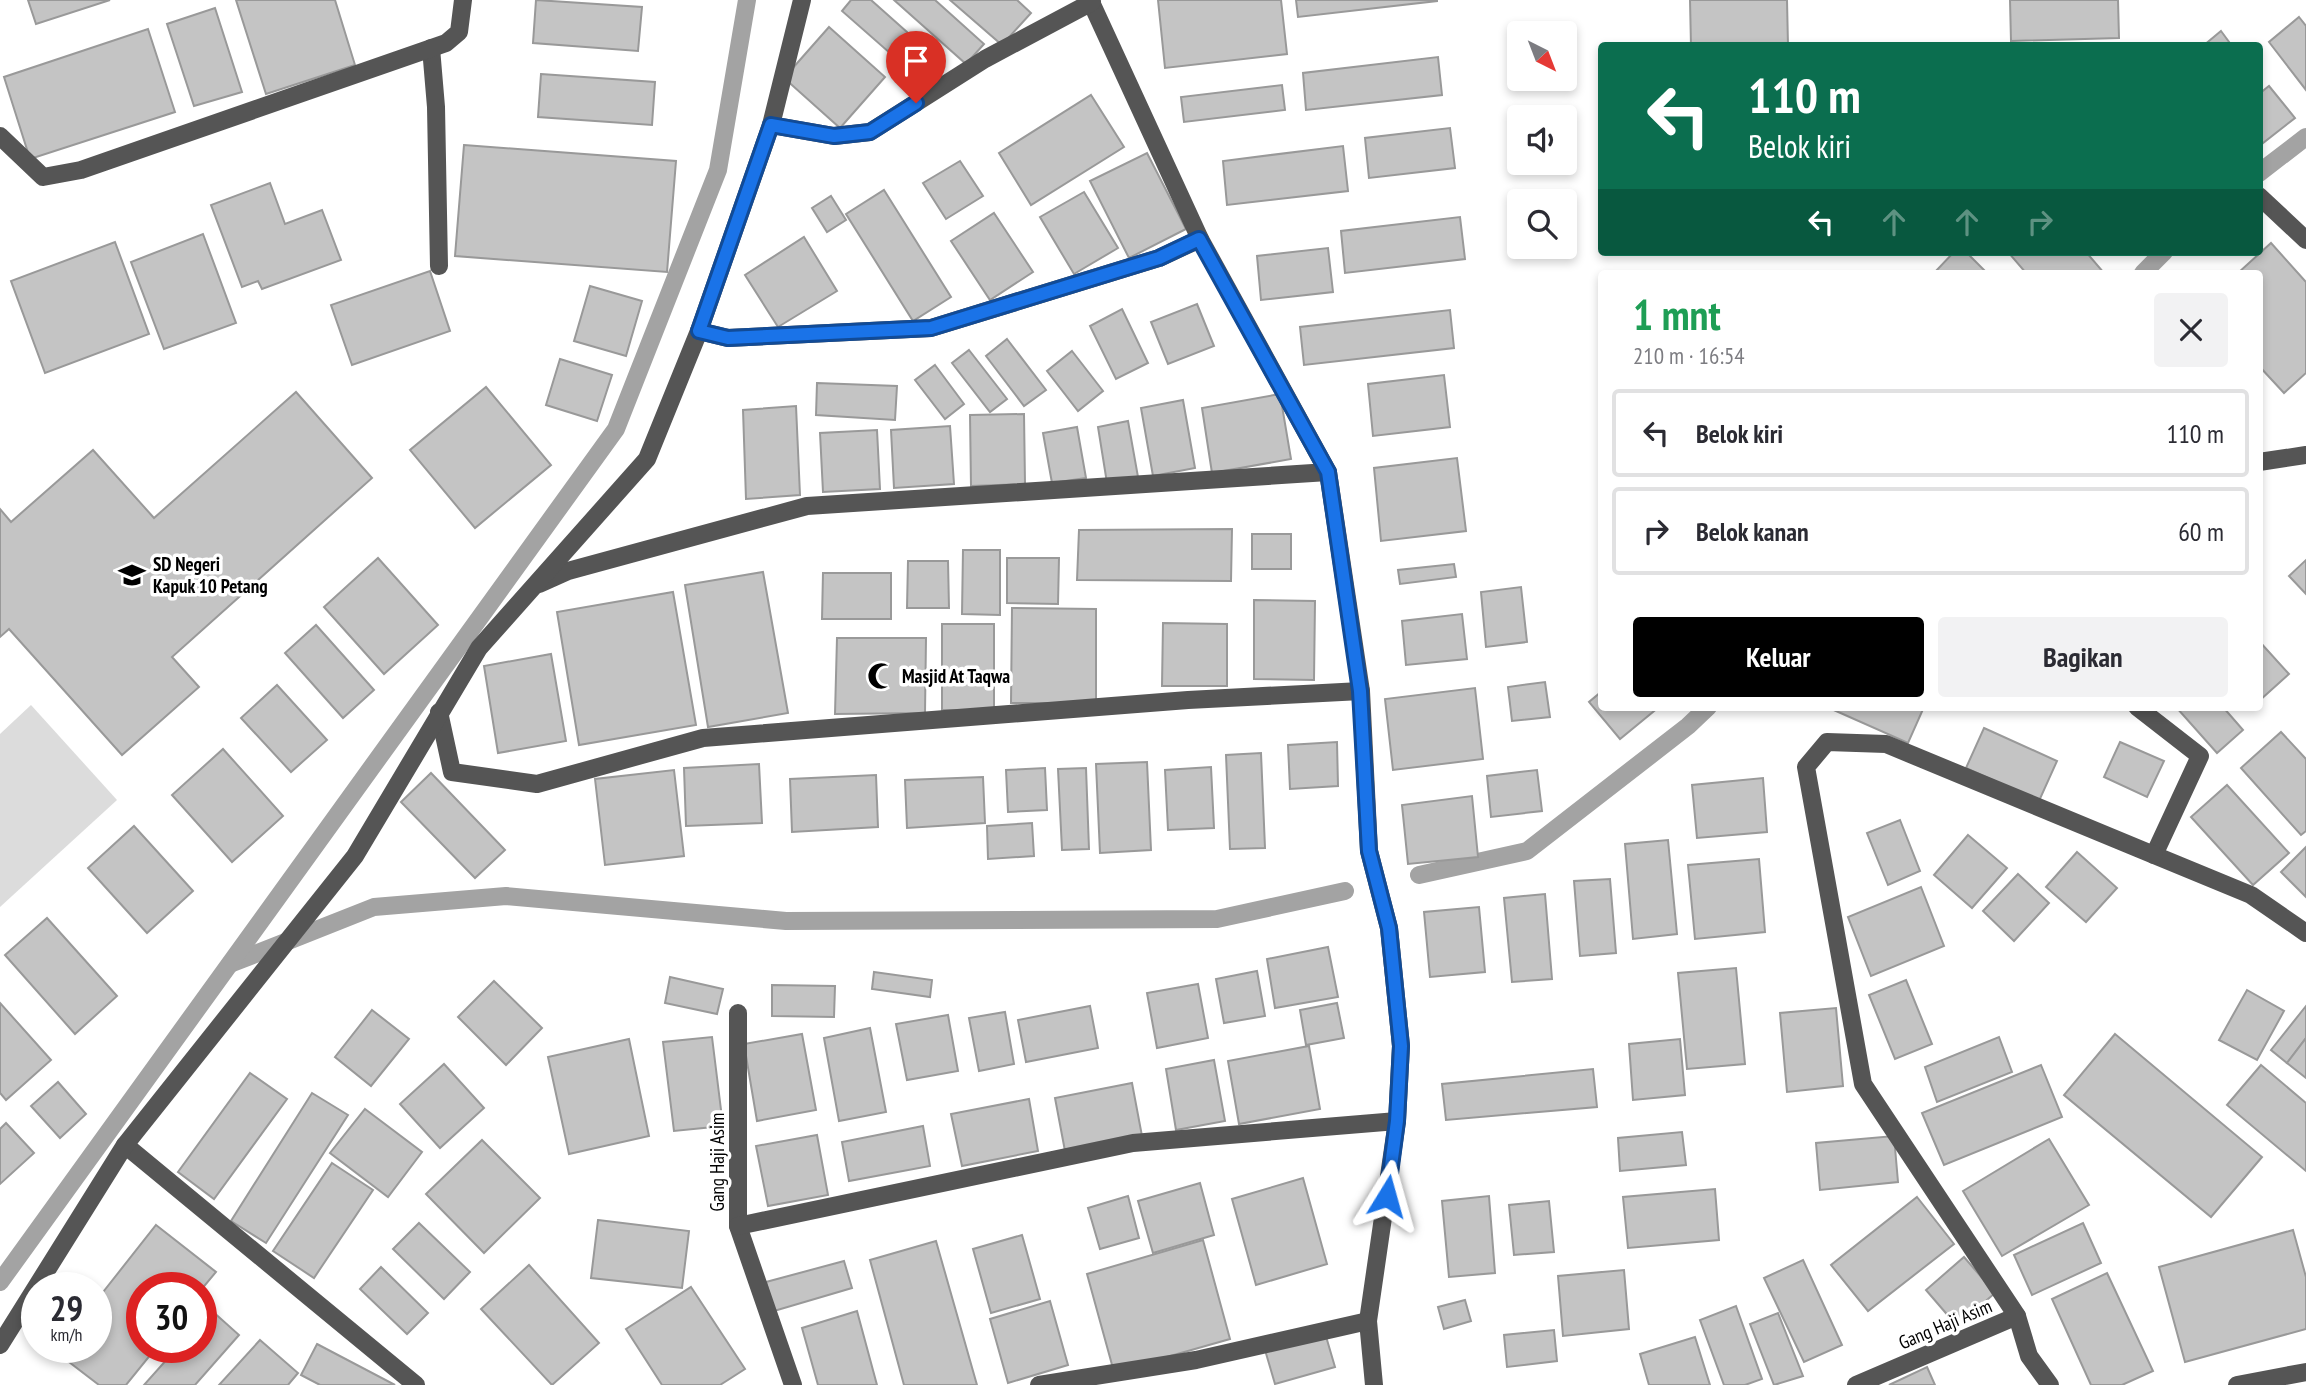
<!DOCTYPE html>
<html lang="id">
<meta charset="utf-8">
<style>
:root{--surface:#fff;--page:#f2f2f3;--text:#2b2b33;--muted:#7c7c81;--line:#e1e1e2;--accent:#000}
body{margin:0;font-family:"PT Sans Narrow",sans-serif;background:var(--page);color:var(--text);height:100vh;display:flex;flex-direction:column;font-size:26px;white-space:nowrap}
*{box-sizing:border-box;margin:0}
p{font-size:23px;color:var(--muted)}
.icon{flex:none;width:38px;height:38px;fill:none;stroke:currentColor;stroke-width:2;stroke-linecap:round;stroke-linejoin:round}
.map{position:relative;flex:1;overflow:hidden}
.panel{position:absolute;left:1598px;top:270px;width:665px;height:441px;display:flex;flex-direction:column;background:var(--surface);border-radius:7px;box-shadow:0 4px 10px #0003}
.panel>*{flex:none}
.banner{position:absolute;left:1598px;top:42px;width:665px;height:214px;border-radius:7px;box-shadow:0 4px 10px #0003;background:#0b6e4f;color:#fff;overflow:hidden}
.needle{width:46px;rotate:138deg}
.fabs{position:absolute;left:1507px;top:21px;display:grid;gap:14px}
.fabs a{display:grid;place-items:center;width:70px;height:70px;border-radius:7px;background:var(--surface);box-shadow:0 4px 10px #0003;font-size:35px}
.speed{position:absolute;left:21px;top:1272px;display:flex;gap:14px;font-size:35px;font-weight:700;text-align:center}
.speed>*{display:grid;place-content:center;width:91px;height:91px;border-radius:50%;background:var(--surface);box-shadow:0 4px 10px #0003;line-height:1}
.speed small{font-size:18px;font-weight:400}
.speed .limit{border:10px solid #d22;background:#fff;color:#111}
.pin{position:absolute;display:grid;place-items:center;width:60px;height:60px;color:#fff;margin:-72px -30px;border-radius:50% 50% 50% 0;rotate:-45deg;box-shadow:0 0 7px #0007}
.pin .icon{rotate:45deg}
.me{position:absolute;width:77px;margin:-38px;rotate:8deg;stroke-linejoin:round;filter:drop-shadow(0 0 5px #0008)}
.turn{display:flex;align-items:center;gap:24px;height:147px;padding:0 35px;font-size:32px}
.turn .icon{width:91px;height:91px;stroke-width:2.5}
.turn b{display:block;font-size:49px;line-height:60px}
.lanes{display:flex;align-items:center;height:66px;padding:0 35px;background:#0003;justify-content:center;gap:35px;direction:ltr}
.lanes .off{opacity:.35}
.round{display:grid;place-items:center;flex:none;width:74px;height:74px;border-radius:7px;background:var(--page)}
.summary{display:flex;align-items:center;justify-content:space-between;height:119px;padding:0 35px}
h1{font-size:42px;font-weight:700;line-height:52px;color:#1e9e55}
.cta{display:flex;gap:14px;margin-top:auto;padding:14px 35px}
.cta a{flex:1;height:80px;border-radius:7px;background:var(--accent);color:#fff;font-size:28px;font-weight:700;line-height:80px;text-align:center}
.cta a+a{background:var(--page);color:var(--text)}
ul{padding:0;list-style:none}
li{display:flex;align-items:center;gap:21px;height:88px;margin:0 14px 10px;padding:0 21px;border:4px solid var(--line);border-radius:7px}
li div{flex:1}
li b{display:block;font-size:26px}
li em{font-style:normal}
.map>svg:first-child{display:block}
.green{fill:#dcdcdc}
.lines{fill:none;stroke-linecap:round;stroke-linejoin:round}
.stream{stroke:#a3a3a3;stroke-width:18}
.building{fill:#c4c4c4;stroke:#999;stroke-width:2}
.minor{stroke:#555;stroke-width:18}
.route-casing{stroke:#114b97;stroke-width:18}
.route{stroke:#1a73e8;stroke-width:12}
.labels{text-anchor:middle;stroke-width:7;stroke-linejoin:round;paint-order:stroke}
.poi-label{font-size:19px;font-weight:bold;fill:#000;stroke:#fff;text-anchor:start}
.street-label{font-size:19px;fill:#000;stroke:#fff}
</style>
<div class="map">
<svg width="2306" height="1385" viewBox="0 0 2306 1385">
<rect width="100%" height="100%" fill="#fff"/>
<!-- green -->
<polygon class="green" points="31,705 117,800 0,907 0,734"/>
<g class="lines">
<!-- stream -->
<g class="stream">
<polyline points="2259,173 2306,137"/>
<polyline points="2143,273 2164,252"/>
<polyline points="1419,875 1527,851 1688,726 1708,707"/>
<polyline points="230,964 374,907 506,896 786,921 1217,919 1345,891"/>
<polyline points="0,1282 616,429 718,170 747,0"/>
</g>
</g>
<!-- building -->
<g class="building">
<polygon points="28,0 110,0 36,24"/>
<polygon points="236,0 335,0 355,65 266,94"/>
<polygon points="536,0 642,7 638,51 533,43"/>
<polygon points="851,0 871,0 943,64 924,83 842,11"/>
<polygon points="894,0 935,0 984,44 966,64"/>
<polygon points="950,0 1017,0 1031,13 1002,45"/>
<polygon points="1158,0 1281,0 1287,54 1165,68"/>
<polygon points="1296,0 1437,0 1437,1 1298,17"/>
<polygon points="1690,0 1787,0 1788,46 1691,46"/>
<polygon points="2010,0 2118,0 2119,38 2011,41"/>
<polygon points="215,8 242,92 194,106 167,24"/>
<polygon points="2299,17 2306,26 2306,90 2269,42"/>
<polygon points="829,27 885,77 840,128 784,78"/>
<polygon points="148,29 175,112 30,159 4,77"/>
<polygon points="2221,31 2232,46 2203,46"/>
<polygon points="1438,57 1442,95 1306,110 1303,73"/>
<polygon points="541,74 655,82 652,125 538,117"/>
<polygon points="1282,85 1285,110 1184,122 1181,97"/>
<polygon points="2269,86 2295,118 2263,143 2259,138 2259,94"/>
<polygon points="1091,95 1124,147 1031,205 999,153"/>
<polygon points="1450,128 1455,168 1369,178 1365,138"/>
<polygon points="464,145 676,161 667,272 455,256"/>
<polygon points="1343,146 1348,191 1227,205 1223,161"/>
<polygon points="1147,153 1186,229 1129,258 1090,181"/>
<polygon points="960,161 983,196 946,219 923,183"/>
<polygon points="270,183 285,224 322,210 341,260 262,289 258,281 242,287 211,205"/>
<polygon points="884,190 951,297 913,321 846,214"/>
<polygon points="1084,192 1118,248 1074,274 1040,217"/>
<polygon points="831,196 846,220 827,232 812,208"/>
<polygon points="994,213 1033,272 990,300 951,241"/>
<polygon points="1460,217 1465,259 1345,273 1341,231"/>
<polygon points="203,234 236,323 164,349 131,262"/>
<polygon points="804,237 837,291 778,327 745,275"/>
<polygon points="115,242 149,334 45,373 11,281"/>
<polygon points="2271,243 2306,282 2306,373 2284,393 2259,366 2259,273 2238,273"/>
<polygon points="1328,248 1333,292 1261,300 1257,256"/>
<polygon points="1954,252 1966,252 1987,273 1934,273"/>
<polygon points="2008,252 2086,252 2104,273 2026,273"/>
<polygon points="430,271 450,331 352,365 331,305"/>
<polygon points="590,286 642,301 626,356 574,341"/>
<polygon points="1197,304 1214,346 1168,364 1151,322"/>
<polygon points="1122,309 1148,363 1116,379 1090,326"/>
<polygon points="1450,310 1454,348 1304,365 1300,327"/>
<polygon points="1007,339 1046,390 1024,406 986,356"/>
<polygon points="969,350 1007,399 990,412 952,363"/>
<polygon points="1072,351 1103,391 1078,411 1047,371"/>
<polygon points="560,359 612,375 597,421 546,405"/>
<polygon points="935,365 964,404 945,419 915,380"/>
<polygon points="1444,375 1450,427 1373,436 1368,384"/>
<polygon points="817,383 897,386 895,420 816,415"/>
<polygon points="486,387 551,465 475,528 410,450"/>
<polygon points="296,392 372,478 172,657 199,687 122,755 9,629 0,637 0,509 11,522 93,450 154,518"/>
<polygon points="1280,394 1291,459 1212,473 1202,408"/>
<polygon points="1183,400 1195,468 1153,476 1141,408"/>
<polygon points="796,406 800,495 746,499 743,410"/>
<polygon points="1024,414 1025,484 971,486 970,415"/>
<polygon points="1128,421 1138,477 1107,483 1098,427"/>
<polygon points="950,426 954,484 894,488 891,430"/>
<polygon points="1077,427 1086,478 1052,483 1043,433"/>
<polygon points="877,430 880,489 823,492 820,433"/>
<polygon points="1457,458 1466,531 1381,541 1374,468"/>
<polygon points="1232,529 1231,581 1077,580 1079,530"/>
<rect x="1252" y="534" width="39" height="35"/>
<polygon points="963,550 1000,550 1000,615 962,614"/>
<polygon points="378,558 438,625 384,674 324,607"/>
<polygon points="1007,558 1059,558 1058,604 1007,603"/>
<polygon points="2306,560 2306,594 2289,576"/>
<polygon points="908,561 948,561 949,608 907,608"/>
<polygon points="1454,564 1456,577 1400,584 1398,570"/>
<polygon points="763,572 788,713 708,727 685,585"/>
<polygon points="823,573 891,573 891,619 822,619"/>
<polygon points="1521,587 1527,642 1486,647 1481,592"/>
<polygon points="673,592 696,725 579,745 557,612"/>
<polygon points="1254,600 1315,601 1314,680 1254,679"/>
<polygon points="1012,608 1096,609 1096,703 1011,703"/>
<polygon points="1462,614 1467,659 1406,665 1402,621"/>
<polygon points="1163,623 1227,624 1227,686 1162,686"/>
<rect x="942" y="624" width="52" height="86"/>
<polygon points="316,625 374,690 343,718 285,653"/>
<polygon points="837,638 926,638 925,713 835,714"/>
<polygon points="2259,641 2289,674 2259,701"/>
<polygon points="551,654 566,741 498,753 484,666"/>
<polygon points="1545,682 1550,717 1512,721 1508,687"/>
<polygon points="277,685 327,740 291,772 241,718"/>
<polygon points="1475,688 1483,759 1393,770 1385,699"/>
<polygon points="1601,692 1601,707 1659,707 1620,739 1589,702"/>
<polygon points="1827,707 1924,707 1908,743"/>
<polygon points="2176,707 2223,707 2243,730 2217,753"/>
<polygon points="1984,728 2057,761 2039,801 1966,768"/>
<polygon points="2281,732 2306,759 2306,831 2301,835 2241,768"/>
<polygon points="1337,742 1338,786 1290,789 1288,745"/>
<polygon points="2120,742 2164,761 2147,797 2104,777"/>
<polygon points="223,749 283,816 232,862 172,795"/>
<polygon points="1261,753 1265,848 1230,849 1226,755"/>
<polygon points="1147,762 1151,850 1100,853 1096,764"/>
<polygon points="759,764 762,823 686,826 684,768"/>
<polygon points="1211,767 1214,828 1168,830 1165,770"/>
<polygon points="1045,768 1047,810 1008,812 1006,770"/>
<polygon points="1086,768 1089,849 1062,850 1058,769"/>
<polygon points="674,770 684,856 605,865 595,779"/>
<polygon points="1537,770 1542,811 1491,817 1487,776"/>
<polygon points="431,773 505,850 475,878 401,802"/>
<polygon points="876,775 878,827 792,832 790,779"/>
<polygon points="983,777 985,823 907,828 905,780"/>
<polygon points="1763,778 1767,832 1697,838 1692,785"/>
<polygon points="2227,785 2289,853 2253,885 2191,817"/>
<polygon points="1472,796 1478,857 1408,864 1402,805"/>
<polygon points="1900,820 1920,871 1888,885 1867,833"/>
<polygon points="1032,823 1034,856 988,859 987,826"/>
<polygon points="134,826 193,891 147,933 88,868"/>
<polygon points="1968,835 2007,868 1972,908 1934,875"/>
<polygon points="1668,840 1677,934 1633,939 1625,844"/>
<polygon points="2306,847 2306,897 2281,872"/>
<polygon points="2077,852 2117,888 2086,922 2046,887"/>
<polygon points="1759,859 1765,932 1695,939 1688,865"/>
<polygon points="2018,874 2049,903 2014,941 1983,911"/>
<polygon points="1610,879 1616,953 1580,956 1574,881"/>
<polygon points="1921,887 1944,946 1871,976 1848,917"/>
<polygon points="1545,894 1552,979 1512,982 1504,898"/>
<polygon points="1479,907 1485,972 1430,977 1424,912"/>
<polygon points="47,918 117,996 75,1034 5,955"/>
<polygon points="1328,947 1338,997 1275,1008 1267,959"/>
<polygon points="1736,968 1745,1064 1687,1069 1678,973"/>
<polygon points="1257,971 1265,1016 1224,1023 1216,979"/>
<polygon points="874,972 932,980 930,997 872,989"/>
<polygon points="670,977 723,989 717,1014 665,1003"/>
<polygon points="1906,980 1932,1044 1895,1059 1869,995"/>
<polygon points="494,981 542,1028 506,1065 458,1017"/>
<polygon points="1198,984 1208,1038 1157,1048 1147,993"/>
<polygon points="772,985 835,986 834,1017 772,1016"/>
<polygon points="2247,990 2284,1011 2257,1060 2219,1040"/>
<polygon points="0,1003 51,1060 6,1100 0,1093"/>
<polygon points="1337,1003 1344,1038 1306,1045 1300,1010"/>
<polygon points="1090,1006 1098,1048 1026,1062 1018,1020"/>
<polygon points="2306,1006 2306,1038 2287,1063 2271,1050"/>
<polygon points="1836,1008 1843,1086 1787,1092 1780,1013"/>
<polygon points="372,1010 409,1039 371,1086 335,1057"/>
<polygon points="1005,1012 1014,1064 979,1071 969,1018"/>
<polygon points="948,1015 958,1071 907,1080 896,1024"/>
<polygon points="870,1028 886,1112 839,1121 824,1038"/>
<polygon points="802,1034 816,1110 757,1121 744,1044"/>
<polygon points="2115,1034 2262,1157 2211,1217 2064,1095"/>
<polygon points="712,1037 723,1126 674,1131 663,1042"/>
<polygon points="1999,1037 2012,1072 1937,1102 1925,1067"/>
<polygon points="2306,1038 2306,1078 2287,1063"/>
<polygon points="629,1039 649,1136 569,1154 548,1057"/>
<polygon points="1680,1039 1685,1095 1633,1100 1629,1044"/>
<polygon points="1309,1046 1320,1109 1239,1124 1228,1061"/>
<polygon points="1214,1060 1225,1121 1176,1130 1166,1069"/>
<polygon points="444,1064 484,1108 440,1148 400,1104"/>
<polygon points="2041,1065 2062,1117 1944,1165 1922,1113"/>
<polygon points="2261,1065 2306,1103 2306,1171 2227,1105"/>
<polygon points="1593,1069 1597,1107 1446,1120 1442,1084"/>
<polygon points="250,1073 287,1099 214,1199 178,1172"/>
<polygon points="58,1082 86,1114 60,1138 31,1106"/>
<polygon points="1132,1083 1142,1136 1065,1151 1055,1098"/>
<polygon points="312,1093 348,1115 266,1243 231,1221"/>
<polygon points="1029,1099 1038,1151 962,1166 951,1114"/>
<polygon points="365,1109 422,1152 388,1197 330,1153"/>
<polygon points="6,1123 34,1153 0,1184 0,1129"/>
<polygon points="923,1126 930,1166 849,1181 842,1142"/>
<polygon points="1682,1132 1686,1165 1620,1171 1618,1138"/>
<polygon points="817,1135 828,1195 768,1206 756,1146"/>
<polygon points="1894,1136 1898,1182 1820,1190 1816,1143"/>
<polygon points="2049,1139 2089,1205 2002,1256 1963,1191"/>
<polygon points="482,1140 540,1198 484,1253 426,1194"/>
<polygon points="332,1163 373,1190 314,1278 273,1251"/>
<polygon points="1303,1178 1327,1264 1256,1285 1232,1199"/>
<polygon points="1200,1183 1214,1235 1153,1253 1138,1201"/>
<polygon points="1715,1189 1719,1240 1628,1248 1623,1197"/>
<polygon points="1128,1196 1139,1238 1100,1249 1088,1208"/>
<polygon points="1489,1196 1495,1273 1449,1277 1442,1201"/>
<polygon points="1917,1197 1954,1244 1868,1311 1831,1265"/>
<polygon points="1549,1201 1554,1252 1514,1255 1509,1205"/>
<polygon points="598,1220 689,1231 682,1288 591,1278"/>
<polygon points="419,1223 470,1272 444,1299 393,1249"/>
<polygon points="2083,1223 2101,1263 2032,1295 2014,1255"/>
<polygon points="156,1225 216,1272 201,1290 142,1288 142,1348 156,1348 126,1385 99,1385 56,1352 59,1348 96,1348 96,1301"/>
<polygon points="2293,1230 2306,1277 2306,1329 2185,1362 2159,1267"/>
<polygon points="1022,1235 1040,1299 991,1313 973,1249"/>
<polygon points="1203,1240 1230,1339 1114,1372 1087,1274"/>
<polygon points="936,1241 977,1385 904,1385 870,1260"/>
<polygon points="1964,1257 1995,1293 1957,1326 1926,1290"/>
<polygon points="1803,1260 1842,1345 1804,1362 1764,1278"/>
<polygon points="844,1261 852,1288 774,1311 766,1282"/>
<polygon points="529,1265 599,1343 552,1385 481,1309"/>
<polygon points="381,1267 428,1313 407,1334 360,1289"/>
<polygon points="1624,1270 1629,1329 1563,1336 1558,1276"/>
<polygon points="2107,1273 2153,1371 2122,1385 2091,1385 2052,1299"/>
<polygon points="691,1287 745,1369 720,1385 662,1385 626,1329"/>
<polygon points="1465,1300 1471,1321 1444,1329 1438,1307"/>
<polygon points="1050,1301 1068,1365 1008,1383 990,1319"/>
<polygon points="1736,1306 1762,1379 1745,1385 1724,1385 1700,1320"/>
<polygon points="211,1310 239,1335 195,1385 144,1385 177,1348 201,1348 201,1321"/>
<polygon points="857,1311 877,1385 818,1385 802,1328"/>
<polygon points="1778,1313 1803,1376 1774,1385 1750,1324"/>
<polygon points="1554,1330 1557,1361 1507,1367 1504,1335"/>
<polygon points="1325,1333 1335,1367 1275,1384 1265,1350"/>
<polygon points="1695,1337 1710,1385 1649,1385 1640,1354"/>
<polygon points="260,1340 298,1373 288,1385 219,1385"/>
<polygon points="317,1344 395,1385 320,1385 301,1375"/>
<polygon points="1927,1367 1935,1385 1889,1385"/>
</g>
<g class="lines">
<!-- minor -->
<g class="minor">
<polyline points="1090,0 1200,239 1328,472 1361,691 1369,851 1389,928 1401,1046 1397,1121 1368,1321 1374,1385"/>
<polyline points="431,48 436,107 439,266"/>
<polyline points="771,125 834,136 870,132 985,59 1092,2"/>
<polyline points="0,136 43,177 81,170 446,43 459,32 463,0"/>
<polyline points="2259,196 2306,240"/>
<polyline points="699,331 728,338 931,328 1159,258 1200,239"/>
<polyline points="2259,462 2306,455"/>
<polyline points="539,584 568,571 807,506 1328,472"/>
<polyline points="2137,707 2200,756 2154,855 2251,895 2306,933"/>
<polyline points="439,712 452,772 537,784 703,738 1188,700 1361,691"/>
<polyline points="738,1013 738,1226 793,1385"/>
<polyline points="125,1145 416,1385"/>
<polyline points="738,1226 1133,1143 1397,1121"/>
<polyline points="2017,1316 1863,1084 1806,767 1827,742 1886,744 2154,855"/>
<polyline points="0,1345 125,1145 355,856 479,648 647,459 699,331 771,125 802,0"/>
<polyline points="1039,1385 1196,1360 1368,1321"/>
<polyline points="1856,1385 2017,1316 2029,1356 2050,1385"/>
<polyline points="2237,1385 2306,1372"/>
</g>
</g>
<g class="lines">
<defs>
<polyline id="route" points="916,103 870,132 834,136 771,125 699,331 728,338 931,328 1159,258 1199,239 1328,472 1360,691 1369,851 1389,928 1401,1046 1397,1121 1387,1196"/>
</defs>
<!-- route casing -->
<use href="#route" class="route-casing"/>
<!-- route -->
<use href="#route" class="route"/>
</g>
<!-- icons -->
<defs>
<symbol id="school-bare" viewBox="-9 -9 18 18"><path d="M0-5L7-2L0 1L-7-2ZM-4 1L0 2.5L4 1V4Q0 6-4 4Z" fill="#000" stroke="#fff" stroke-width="2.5" paint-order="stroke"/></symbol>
<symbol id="mosque-bare" viewBox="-9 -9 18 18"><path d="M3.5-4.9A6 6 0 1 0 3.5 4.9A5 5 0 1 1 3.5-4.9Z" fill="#000" stroke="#fff" stroke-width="2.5" paint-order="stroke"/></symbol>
</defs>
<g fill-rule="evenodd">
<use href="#school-bare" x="113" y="556" width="38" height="38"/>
<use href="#mosque-bare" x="862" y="657" width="38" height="38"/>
</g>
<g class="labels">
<!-- poi labels -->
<g class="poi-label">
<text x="153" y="571">SD Negeri<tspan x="153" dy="22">Kapuk 10 Petang</tspan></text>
<text x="902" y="683">Masjid At Taqwa</text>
</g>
<!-- street labels -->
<g class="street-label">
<text transform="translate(717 1162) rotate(-90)" y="7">Gang Haji Asim</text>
<text transform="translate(1945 1324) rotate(-23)" y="7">Gang Haji Asim</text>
</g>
</g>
</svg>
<div class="fabs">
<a><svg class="needle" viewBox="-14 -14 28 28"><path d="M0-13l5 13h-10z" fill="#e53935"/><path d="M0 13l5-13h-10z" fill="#7c7c81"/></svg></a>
<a><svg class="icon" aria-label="sound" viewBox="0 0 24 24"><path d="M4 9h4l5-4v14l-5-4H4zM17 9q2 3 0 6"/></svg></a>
<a><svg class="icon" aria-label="search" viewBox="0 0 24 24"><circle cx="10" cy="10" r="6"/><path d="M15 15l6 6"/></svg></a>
</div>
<div class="speed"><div>29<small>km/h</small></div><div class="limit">30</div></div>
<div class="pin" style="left:916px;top:103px;background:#d93025"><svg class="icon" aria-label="arrive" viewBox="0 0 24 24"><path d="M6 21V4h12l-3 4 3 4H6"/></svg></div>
<svg class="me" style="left:1387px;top:1196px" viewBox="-20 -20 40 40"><path d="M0-17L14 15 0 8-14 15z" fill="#1a73e8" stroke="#fff" stroke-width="4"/></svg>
<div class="banner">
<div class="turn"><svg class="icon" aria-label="left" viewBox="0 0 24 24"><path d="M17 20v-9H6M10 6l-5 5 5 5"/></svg><div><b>110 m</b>Belok kiri</div></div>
<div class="lanes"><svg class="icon" aria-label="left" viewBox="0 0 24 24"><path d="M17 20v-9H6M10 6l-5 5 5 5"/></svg><svg class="icon off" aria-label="ahead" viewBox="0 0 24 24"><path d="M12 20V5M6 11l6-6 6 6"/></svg><svg class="icon off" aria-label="ahead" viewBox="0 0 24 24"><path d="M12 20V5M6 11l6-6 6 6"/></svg><svg class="icon off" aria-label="right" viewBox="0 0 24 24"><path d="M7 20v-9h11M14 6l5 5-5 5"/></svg></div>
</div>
<section class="panel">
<div class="summary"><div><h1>1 mnt</h1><p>210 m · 16:54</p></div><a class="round"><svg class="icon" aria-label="close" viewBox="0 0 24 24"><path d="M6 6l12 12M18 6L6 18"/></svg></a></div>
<ul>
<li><svg class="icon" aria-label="left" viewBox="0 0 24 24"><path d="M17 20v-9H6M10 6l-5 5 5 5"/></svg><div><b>Belok kiri</b></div><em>110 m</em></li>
<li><svg class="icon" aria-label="right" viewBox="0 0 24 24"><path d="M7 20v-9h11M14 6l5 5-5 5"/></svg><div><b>Belok kanan</b></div><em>60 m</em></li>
</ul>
<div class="cta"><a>Keluar</a><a>Bagikan</a></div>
</section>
</div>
